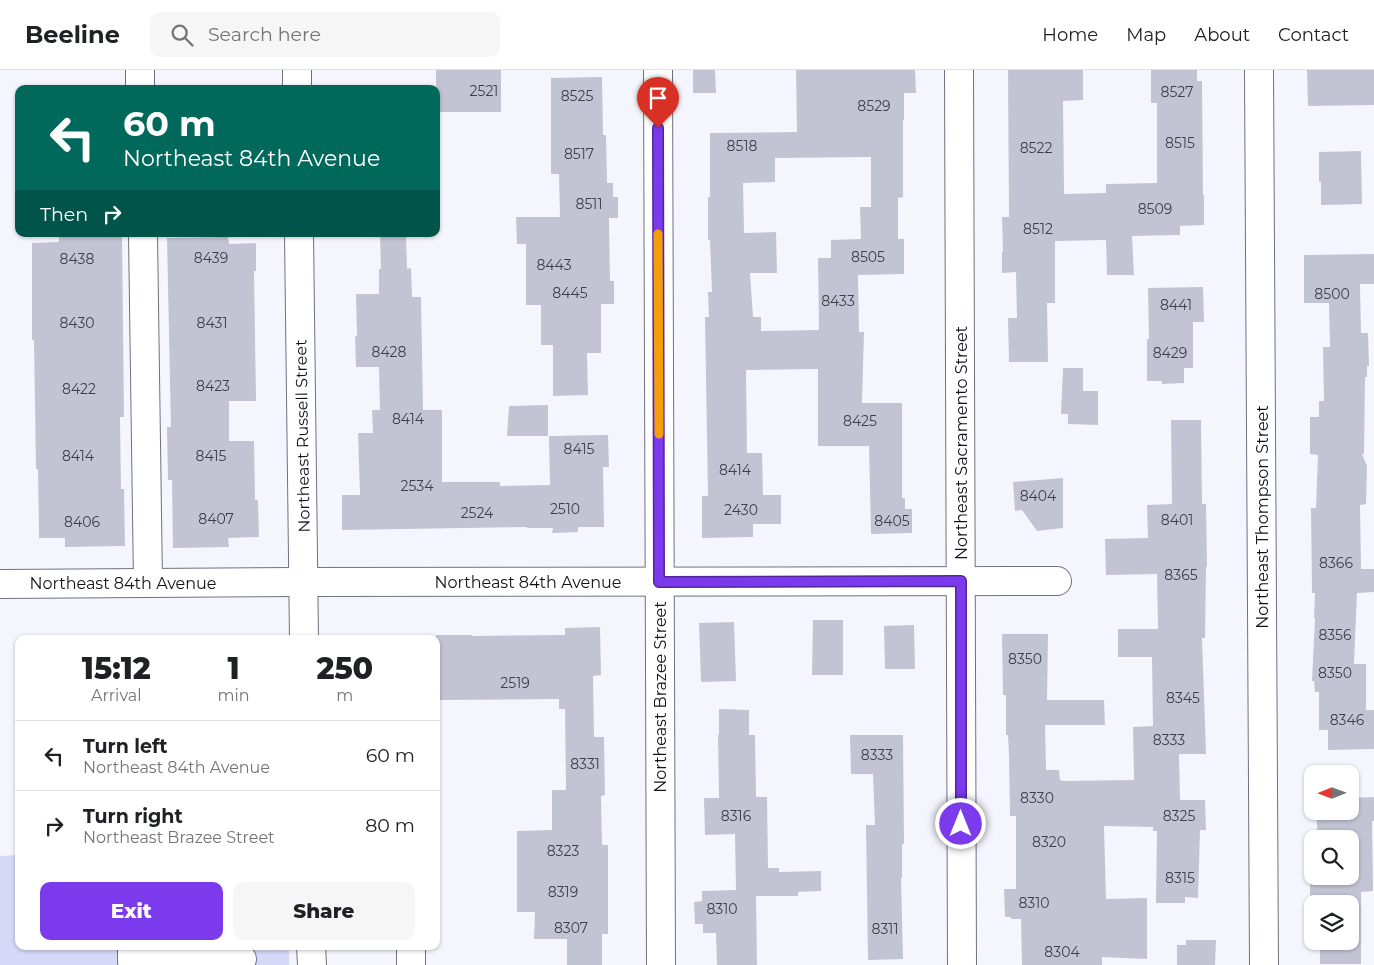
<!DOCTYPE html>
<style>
:root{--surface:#fff;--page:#f6f6f6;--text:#202124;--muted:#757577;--line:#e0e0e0;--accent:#7c3aed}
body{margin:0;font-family:Montserrat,sans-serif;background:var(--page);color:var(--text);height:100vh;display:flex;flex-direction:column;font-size:19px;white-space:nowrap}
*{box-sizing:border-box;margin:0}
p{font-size:16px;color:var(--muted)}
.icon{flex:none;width:28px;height:28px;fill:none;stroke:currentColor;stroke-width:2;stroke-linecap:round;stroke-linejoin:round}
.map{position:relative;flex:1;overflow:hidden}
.details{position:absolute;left:15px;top:565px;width:425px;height:315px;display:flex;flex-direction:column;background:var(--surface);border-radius:10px;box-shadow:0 1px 4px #0004}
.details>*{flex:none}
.banner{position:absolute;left:15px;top:15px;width:425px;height:152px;border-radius:10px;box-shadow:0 1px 4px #0004;background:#00695c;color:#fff;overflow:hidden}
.needle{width:32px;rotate:269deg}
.buttons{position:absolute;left:1304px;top:695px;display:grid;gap:10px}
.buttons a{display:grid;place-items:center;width:55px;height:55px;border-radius:10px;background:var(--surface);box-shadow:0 1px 4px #0004;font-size:25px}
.pin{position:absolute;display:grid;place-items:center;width:42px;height:42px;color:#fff;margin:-51px -21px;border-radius:50% 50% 50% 0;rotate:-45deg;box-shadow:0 0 5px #0007}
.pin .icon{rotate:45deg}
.me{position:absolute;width:55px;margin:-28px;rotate:0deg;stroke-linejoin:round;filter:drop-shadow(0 0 4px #0008)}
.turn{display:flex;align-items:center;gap:18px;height:105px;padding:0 25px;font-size:22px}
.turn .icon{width:65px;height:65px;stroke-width:2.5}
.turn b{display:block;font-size:35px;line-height:42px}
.then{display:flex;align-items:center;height:48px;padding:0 25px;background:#0003;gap:10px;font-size:19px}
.eta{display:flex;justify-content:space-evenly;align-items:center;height:85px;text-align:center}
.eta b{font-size:30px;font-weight:800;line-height:35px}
.primary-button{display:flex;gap:10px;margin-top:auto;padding:10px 25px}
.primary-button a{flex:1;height:58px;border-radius:10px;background:var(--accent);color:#fff;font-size:20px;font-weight:800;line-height:58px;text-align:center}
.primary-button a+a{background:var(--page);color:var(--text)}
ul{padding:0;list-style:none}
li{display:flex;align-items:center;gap:15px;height:70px;padding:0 25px;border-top:1px solid var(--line)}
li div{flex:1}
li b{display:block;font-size:19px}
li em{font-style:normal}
header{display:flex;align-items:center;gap:30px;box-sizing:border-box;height:70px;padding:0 25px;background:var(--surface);border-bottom:1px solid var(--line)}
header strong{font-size:24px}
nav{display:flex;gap:28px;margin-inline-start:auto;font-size:18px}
.search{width:350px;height:45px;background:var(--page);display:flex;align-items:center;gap:12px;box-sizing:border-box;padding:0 18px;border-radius:10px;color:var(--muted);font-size:19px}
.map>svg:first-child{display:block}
.green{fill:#d5d9f7}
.building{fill:#c2c4d4;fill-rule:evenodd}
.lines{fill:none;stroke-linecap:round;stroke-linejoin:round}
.minor-casing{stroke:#6f7180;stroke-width:30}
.minor{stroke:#fff;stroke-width:28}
.route-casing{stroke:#51269a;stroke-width:12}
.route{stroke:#7c3aed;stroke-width:9}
.slow{stroke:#f59e0b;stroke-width:9}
.labels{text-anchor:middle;stroke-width:4;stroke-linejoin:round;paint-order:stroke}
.number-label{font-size:14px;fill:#3e3f48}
.street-label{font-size:16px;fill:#121319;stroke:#fff}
</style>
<header>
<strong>Beeline</strong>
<div class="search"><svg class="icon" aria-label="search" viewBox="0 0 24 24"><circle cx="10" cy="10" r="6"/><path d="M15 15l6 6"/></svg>Search here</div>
<nav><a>Home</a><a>Map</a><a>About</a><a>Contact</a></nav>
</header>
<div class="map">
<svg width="1374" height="895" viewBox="0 0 1374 895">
<rect width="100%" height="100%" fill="#f5f6fd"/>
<!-- green -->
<polygon class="green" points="19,785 19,876 289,876 289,895 0,895 0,786"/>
<!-- building -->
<g class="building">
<rect x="436" y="0" width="65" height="42"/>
<polygon points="693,0 715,0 716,23 693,23"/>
<path d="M 796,0 L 915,0 L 916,23 L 904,23 L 904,50 L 903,50 L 903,127 L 898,128 L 898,169 L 904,169 L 904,204 L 858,205 L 859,262 L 864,262 L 862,333 L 902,333 L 902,428 L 905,428 L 905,439 L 912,439 L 912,463 L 871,464 L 869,376 L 818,376 L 818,299 L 746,300 L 747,383 L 762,383 L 763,425 L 781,425 L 781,454 L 753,454 L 753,467 L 702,468 L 702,426 L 708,426 L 705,247 L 709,247 L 708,222 L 712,222 L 710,170 L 708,170 L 708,127 L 710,127 L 710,63 L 797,62 ZM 871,87 L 871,137 L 860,137 L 861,169 L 831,170 L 831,188 L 818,188 L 819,260 L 761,261 L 761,247 L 753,247 L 750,203 L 777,203 L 776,162 L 744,163 L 743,113 L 775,112 L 775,88 Z"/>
<polygon points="1008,0 1083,0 1083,30 1063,31 1064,124 1106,123 1106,114 1157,113 1157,33 1151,33 1151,0 1197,0 1197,11 1202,11 1203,125 1204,125 1204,155 1180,156 1180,165 1132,166 1134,205 1107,205 1106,170 1055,171 1055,233 1047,233 1048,292 1009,292 1008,248 1017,248 1016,202 1002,203 1002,182 1003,182 1002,147 1009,147"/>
<polygon points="1307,0 1374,0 1374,35 1308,36"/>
<polygon points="602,7 603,65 606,65 607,113 613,113 613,127 618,127 618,148 609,148 610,211 614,211 614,234 601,234 601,283 587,283 588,325 553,326 553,275 541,275 541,235 526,235 526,174 517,174 516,147 560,147 559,104 551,104 551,8"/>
<polygon points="1361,81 1362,134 1321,135 1321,112 1319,112 1319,82"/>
<polygon points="59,164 122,164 124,347 120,347 121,419 124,419 125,476 65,477 65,468 39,468 38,399 36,399 34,270 32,270 32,173 59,172"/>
<polygon points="380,164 406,164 407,199 411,198 412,227 421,227 423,340 442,340 442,412 500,412 500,416 550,415 549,366 608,365 609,397 603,397 604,457 578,457 578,462 552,463 553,458 527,458 527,457 342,460 342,425 360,425 358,363 373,363 372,340 380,340 379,297 356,297 355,266 357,266 356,224 379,224 379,199 381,199"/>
<polygon points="228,167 229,174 256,173 256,201 254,201 256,331 229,331 229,371 254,371 255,430 258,430 259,467 228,468 229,477 173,478 172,410 168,410 167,357 171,357 167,168"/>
<polygon points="1374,184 1374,214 1360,214 1361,263 1368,263 1369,296 1367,296 1367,307 1365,307 1364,384 1362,384 1367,396 1366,434 1360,435 1361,499 1374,499 1374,522 1357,523 1354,594 1366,594 1366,640 1374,640 1374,679 1328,680 1328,660 1319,660 1319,622 1315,622 1314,611 1312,611 1315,548 1314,548 1315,523 1312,523 1311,438 1316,438 1318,385 1310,384 1310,347 1319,347 1319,331 1324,331 1323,277 1330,277 1329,233 1304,233 1304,185"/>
<polygon points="1203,217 1204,252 1193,252 1193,298 1184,298 1184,313 1162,314 1162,311 1147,311 1147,269 1149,269 1148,218"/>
<polygon points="1063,298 1083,298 1083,321 1098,321 1098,355 1068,354 1068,344 1061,344"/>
<polygon points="548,335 548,366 507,366 509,336"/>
<polygon points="1171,350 1201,350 1202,434 1206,434 1207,497 1206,497 1205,568 1202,568 1206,684 1179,684 1180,730 1205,730 1206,760 1200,760 1198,828 1185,827 1185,833 1156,833 1157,761 1153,761 1153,757 1104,756 1106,829 1147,828 1147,889 1102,887 1102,895 1022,895 1021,849 1011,849 1011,847 1005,847 1004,819 1016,819 1016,746 1010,746 1009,685 1008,665 1006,665 1006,625 1003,625 1002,564 1048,564 1047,630 1104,630 1105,655 1045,655 1046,700 1059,700 1060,710 1064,711 1134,710 1133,657 1153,656 1152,587 1118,587 1118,559 1158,559 1157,504 1106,505 1105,469 1148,468 1147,435 1172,434"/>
<polygon points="1063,408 1063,458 1037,461 1022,440 1015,441 1013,412"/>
<polygon points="813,550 843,550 843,605 812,605"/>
<polygon points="734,552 736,611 701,612 699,553"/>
<polygon points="914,555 915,599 885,599 884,556"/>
<polygon points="600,557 601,605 593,606 594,667 604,667 605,725 601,726 602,775 608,775 608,864 602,864 602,895 567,895 567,869 534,869 535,842 517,842 517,761 552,760 552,720 566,720 565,639 559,639 559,629 439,630 438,608 436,608 436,565 472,565 472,566 565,565 565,558"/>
<polygon points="719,639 749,640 749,665 755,665 756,727 767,727 768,798 779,798 779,802 821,801 821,821 798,822 798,826 756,826 757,895 717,895 716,863 703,863 703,854 695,854 694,832 702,831 702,821 736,820 735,764 705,765 704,728 719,728 718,665 719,665"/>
<polygon points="850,665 903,665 904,774 902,774 902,808 901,808 903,889 868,890 866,755 875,755 873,704 851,704"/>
<polygon points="1374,727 1374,751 1372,751 1373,821 1361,822 1361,894 1320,894 1320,871 1350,871 1350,834 1310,835 1310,798 1312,798 1312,806 1350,806 1350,769 1318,769 1316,741 1350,741 1350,728"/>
<polygon points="1186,870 1216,870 1215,895 1177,895 1177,875 1186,875"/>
</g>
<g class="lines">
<defs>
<g id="minor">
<polyline points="140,0 140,19"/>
<polyline points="297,0 297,19"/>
<polyline points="658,0 661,895"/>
<polyline points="959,0 962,895"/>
<polyline points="1259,0 1264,895"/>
<polyline points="143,164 148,513"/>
<polyline points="299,164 304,569"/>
<polyline points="0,514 296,512 1057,511"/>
<polyline points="132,876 132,891 242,889"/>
<polyline points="311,876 312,895"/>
<polyline points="411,876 411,895"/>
</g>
</defs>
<!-- minor casing -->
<use href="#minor" class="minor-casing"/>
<!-- minor -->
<use href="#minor" class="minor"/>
</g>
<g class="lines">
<defs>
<polyline id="route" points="658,58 659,512 961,511 961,754"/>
</defs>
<!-- route casing -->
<use href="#route" class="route-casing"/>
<!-- route -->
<use href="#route" class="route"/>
<!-- slow -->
<polyline class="slow" points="658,164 659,364"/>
</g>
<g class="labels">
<!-- number labels -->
<g class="number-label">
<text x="484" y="26">2521</text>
<text x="1177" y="27">8527</text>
<text x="577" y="31">8525</text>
<text x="874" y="41">8529</text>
<text x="1180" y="78">8515</text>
<text x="742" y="81">8518</text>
<text x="1036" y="83">8522</text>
<text x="579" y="89">8517</text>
<text x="589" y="139">8511</text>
<text x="1155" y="144">8509</text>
<text x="1038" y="164">8512</text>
<text x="868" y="192">8505</text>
<text x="211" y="193">8439</text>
<text x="77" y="194">8438</text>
<text x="554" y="200">8443</text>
<text x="570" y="228">8445</text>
<text x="1332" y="229">8500</text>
<text x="838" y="236">8433</text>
<text x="1176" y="240">8441</text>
<text x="77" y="258">8430</text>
<text x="212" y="258">8431</text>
<text x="389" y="287">8428</text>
<text x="1170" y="288">8429</text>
<text x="213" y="321">8423</text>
<text x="79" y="324">8422</text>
<text x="408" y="354">8414</text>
<text x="860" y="356">8425</text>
<text x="579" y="384">8415</text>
<text x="78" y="391">8414</text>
<text x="211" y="391">8415</text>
<text x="735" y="405">8414</text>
<text x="417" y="421">2534</text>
<text x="1038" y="431">8404</text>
<text x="565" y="444">2510</text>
<text x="741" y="445">2430</text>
<text x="477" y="448">2524</text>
<text x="216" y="454">8407</text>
<text x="1177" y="455">8401</text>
<text x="892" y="456">8405</text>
<text x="82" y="457">8406</text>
<text x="1336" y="498">8366</text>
<text x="1181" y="510">8365</text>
<text x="1335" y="570">8356</text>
<text x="1025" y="594">8350</text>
<text x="1335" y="608">8350</text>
<text x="515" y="618">2519</text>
<text x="1183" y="633">8345</text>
<text x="1347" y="655">8346</text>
<text x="1169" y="675">8333</text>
<text x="877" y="690">8333</text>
<text x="585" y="699">8331</text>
<text x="1037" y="733">8330</text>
<text x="736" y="751">8316</text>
<text x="1179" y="751">8325</text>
<text x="1049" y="777">8320</text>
<text x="563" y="786">8323</text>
<text x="1180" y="813">8315</text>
<text x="563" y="827">8319</text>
<text x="1034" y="838">8310</text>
<text x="722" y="844">8310</text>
<text x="571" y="863">8307</text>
<text x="885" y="864">8311</text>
<text x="1062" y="887">8304</text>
</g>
<!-- street labels -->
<g class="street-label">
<text transform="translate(302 366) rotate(-91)" y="6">Northeast Russell Street</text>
<text transform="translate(961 373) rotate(-90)" y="6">Northeast Sacramento Street</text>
<text transform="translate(1262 447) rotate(-90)" y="6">Northeast Thompson Street</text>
<text x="528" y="518">Northeast 84th Avenue</text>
<text x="123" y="519">Northeast 84th Avenue</text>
<text transform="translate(660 627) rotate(-90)" y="6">Northeast Brazee Street</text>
</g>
</g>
</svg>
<div class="buttons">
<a><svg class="needle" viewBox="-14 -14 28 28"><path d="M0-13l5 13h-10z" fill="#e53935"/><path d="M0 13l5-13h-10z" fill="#757577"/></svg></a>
<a><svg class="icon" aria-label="search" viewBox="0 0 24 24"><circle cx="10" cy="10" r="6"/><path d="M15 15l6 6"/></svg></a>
<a><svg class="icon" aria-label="layers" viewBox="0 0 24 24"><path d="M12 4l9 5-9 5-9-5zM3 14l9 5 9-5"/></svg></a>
</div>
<div class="pin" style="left:658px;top:58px;background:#d93025"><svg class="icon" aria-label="arrive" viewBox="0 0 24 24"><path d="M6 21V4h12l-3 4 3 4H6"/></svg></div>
<svg class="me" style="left:961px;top:754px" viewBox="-20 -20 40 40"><circle r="17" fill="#7c3aed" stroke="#fff" stroke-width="3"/><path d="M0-11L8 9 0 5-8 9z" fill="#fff"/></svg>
<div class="banner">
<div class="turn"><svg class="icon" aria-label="left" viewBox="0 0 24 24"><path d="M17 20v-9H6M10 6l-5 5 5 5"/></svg><div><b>60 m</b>Northeast 84th Avenue</div></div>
<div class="then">Then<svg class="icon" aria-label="right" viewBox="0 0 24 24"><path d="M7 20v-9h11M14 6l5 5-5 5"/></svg></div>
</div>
<section class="details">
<div class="eta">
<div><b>15:12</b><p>Arrival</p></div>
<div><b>1</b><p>min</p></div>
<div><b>250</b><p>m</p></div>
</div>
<ul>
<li><svg class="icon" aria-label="left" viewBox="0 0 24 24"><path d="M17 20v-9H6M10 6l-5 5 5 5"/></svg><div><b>Turn left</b><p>Northeast 84th Avenue</p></div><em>60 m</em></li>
<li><svg class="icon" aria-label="right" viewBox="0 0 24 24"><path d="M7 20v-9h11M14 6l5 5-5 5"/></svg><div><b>Turn right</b><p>Northeast Brazee Street</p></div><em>80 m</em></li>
</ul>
<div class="primary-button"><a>Exit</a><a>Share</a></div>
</section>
</div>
